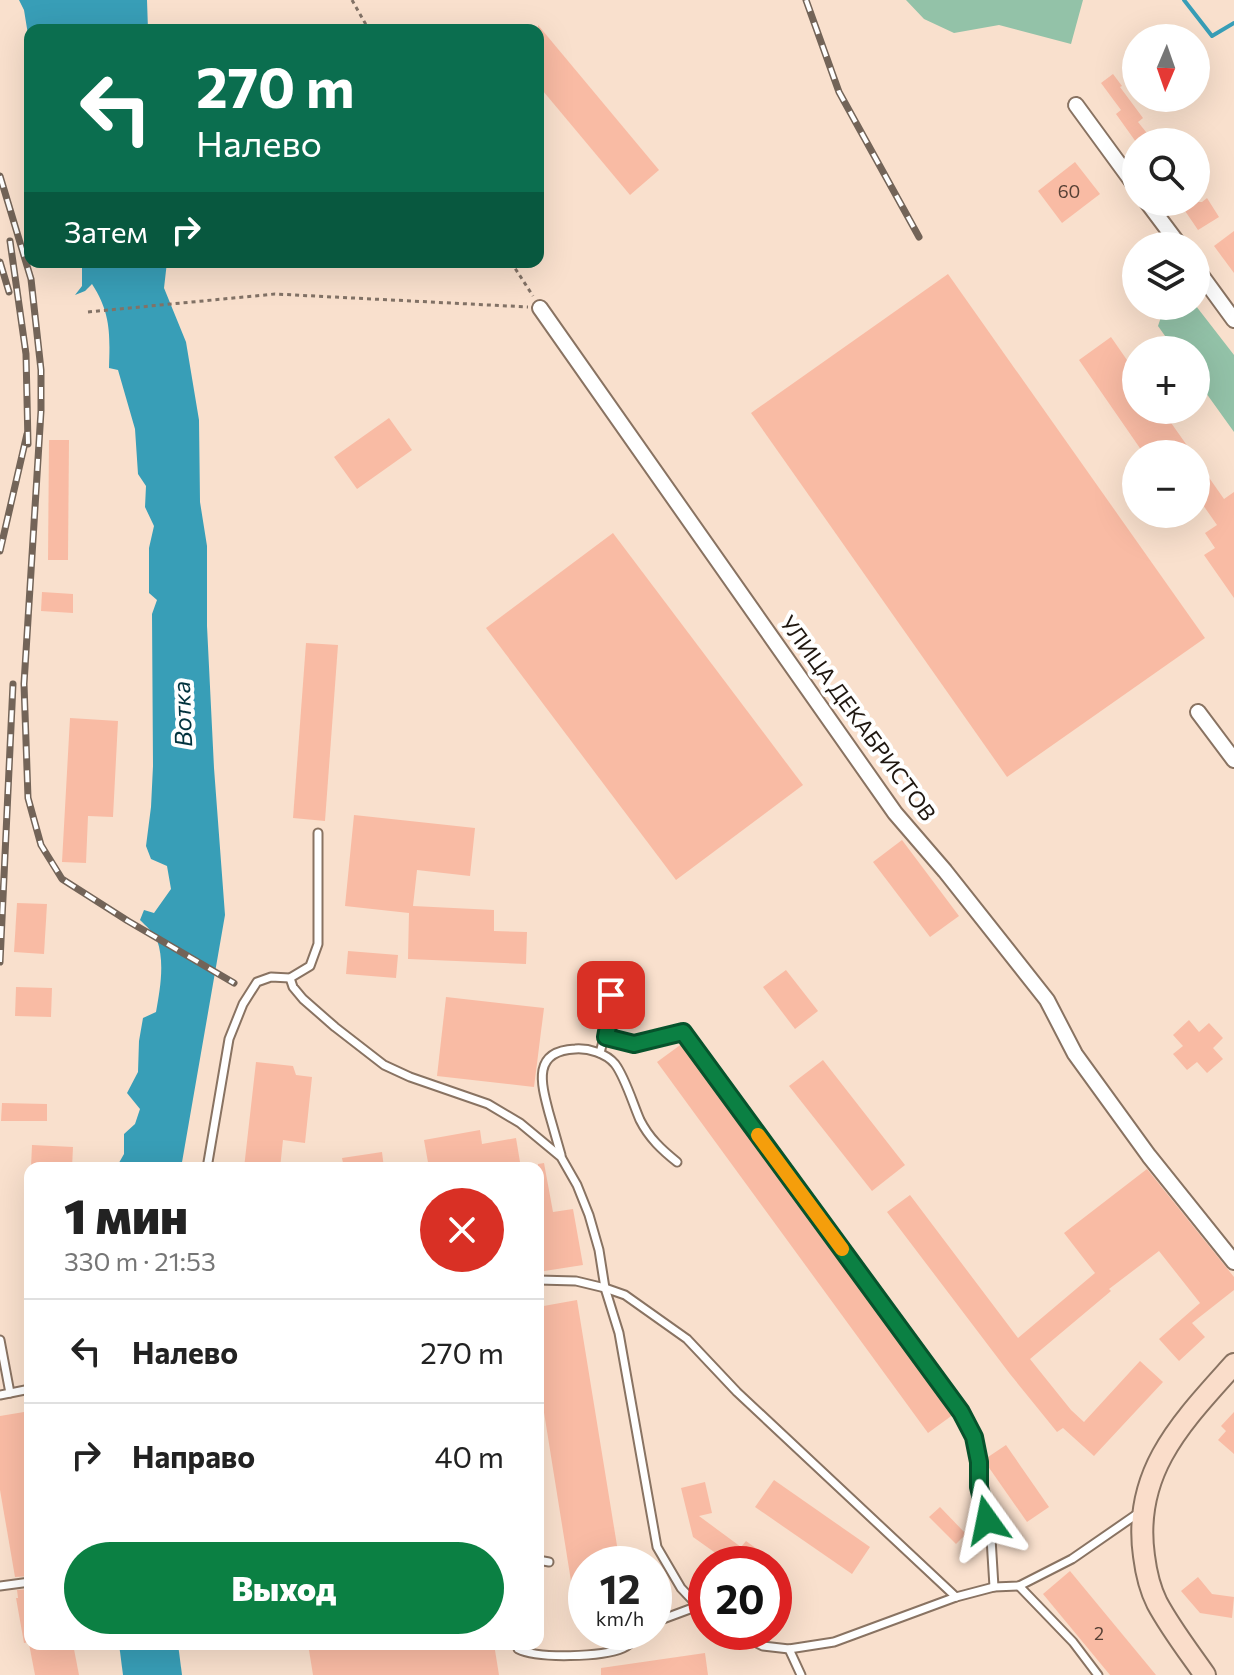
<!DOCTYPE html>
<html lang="ru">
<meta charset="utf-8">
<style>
:root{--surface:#fff;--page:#f2f2f2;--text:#222;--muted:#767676;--line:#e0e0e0;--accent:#0b8043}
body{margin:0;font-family:Commissioner,sans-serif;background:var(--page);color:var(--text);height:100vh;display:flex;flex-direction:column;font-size:30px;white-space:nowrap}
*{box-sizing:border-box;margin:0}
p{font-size:26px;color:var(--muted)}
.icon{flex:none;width:44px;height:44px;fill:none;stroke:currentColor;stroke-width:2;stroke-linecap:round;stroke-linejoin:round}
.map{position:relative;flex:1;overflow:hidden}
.details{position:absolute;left:24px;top:1162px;width:520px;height:488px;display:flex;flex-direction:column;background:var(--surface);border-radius:16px;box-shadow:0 8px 32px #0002}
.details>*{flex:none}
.banner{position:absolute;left:24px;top:24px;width:520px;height:244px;border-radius:16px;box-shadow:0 8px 32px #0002;background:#0b6e4f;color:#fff;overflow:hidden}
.needle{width:52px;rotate:182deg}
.controls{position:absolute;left:1122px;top:24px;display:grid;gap:16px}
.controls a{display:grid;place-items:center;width:88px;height:88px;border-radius:50%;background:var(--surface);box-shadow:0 8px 32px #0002;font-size:40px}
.speed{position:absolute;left:568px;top:1546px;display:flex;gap:16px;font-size:40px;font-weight:700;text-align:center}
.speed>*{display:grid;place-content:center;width:104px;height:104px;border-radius:50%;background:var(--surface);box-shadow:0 8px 32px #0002;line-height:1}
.speed small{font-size:20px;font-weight:400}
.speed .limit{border:12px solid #d22;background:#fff;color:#111}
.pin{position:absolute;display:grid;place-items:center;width:68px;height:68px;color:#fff;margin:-34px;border-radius:16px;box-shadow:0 4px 12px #0006}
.me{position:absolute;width:88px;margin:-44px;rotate:348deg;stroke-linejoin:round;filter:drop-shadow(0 0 6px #0008)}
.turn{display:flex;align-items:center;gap:28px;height:168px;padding:0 40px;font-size:36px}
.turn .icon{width:104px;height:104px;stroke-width:2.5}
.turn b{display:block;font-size:56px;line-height:68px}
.then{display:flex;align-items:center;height:76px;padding:0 40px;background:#0003;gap:16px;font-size:30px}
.round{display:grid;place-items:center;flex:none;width:84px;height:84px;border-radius:42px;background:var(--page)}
.overview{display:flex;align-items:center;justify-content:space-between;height:136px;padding:0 40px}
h1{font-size:48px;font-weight:800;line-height:60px}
.cta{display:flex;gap:16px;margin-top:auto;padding:16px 40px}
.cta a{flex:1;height:92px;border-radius:48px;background:var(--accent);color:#fff;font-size:32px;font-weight:800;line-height:92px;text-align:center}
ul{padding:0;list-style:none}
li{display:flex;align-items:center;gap:24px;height:104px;padding:0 40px;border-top:2px solid var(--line)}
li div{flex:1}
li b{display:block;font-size:30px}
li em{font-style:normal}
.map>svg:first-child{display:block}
.green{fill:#93c2a8}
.water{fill:#389eb7}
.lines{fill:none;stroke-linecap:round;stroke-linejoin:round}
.stream{stroke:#389eb7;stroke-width:4}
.building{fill:#f9bba4}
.service-casing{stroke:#897362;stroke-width:11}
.minor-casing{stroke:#897362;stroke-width:18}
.secondary-casing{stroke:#897362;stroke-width:24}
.path{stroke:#827266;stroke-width:3;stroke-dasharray:4 4;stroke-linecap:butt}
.service{stroke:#fff;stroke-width:7}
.minor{stroke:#fff;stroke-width:14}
.secondary{stroke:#faddca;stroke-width:20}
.rail-casing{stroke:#736458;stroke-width:7}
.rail{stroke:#fff;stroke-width:4;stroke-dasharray:12;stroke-linecap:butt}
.route-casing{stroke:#07532c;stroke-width:20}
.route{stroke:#0b8043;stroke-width:14}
.slow{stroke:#f59e0b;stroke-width:14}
.labels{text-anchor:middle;stroke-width:8;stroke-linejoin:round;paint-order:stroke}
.number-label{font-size:18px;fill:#564035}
.street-label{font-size:22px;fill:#1f1710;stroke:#fff}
.water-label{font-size:24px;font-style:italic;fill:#02333e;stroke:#fff}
</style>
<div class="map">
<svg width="1234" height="1675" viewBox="0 0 1234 1675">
<rect width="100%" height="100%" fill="#f9e0cd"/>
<!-- green -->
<g class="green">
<polygon points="906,0 1083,0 1071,44 999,25 954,33 924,19"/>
<polygon points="1176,306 1196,306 1234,355 1234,432 1196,379 1196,350 1175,350 1158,326 1161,317"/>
</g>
<!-- water -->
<g class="water">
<polygon points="19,0 147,0 148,30 30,30 30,47 24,10"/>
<path d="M 82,262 L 167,262 L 164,288 L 186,342 L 199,420 L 200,502 L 207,546 L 207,626 L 214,768 L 225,915 L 181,1168 L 116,1168 L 124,1154 L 124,1134 L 135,1124 L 140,1109 L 127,1093 L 138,1072 L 139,1041 L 143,1018 L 156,1012 C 160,990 165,962 157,940 C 154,933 146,926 140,920 L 144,910 L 154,913 L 171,889 L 167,866 L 151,859 L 146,846 L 151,807 L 153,766 L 152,614 L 157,600 L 149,593 L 149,548 L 154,526 L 145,507 L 146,486 L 138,474 L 135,429 L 118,370 L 109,368 C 110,335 111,313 92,284 L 85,291 L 75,295 L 82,286 Z"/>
<polygon points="119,1644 178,1644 182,1675 123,1675"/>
</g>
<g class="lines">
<!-- stream -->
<polyline class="stream" points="1184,0 1212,36 1234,23"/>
</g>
<!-- building -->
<g class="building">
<polygon points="538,25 659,170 630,195 538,85"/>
<polygon points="1113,74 1122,86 1120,87 1143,118 1138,122 1154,142 1136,142 1116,114 1121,110 1101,83"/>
<polygon points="1075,162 1100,194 1062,223 1038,191"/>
<polygon points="1207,198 1219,217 1198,230 1179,202 1202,202"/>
<polygon points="1234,231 1234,273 1214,246"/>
<polygon points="948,274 1205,638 1007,777 751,413"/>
<polygon points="1111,337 1136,373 1136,410 1162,410 1193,454 1144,454 1079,360"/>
<polygon points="389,418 412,450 357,489 334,457"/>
<polygon points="49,440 69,440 68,560 48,560"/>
<polygon points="1196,459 1224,499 1234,492 1234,598 1204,555 1215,548 1205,533 1217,525 1196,495"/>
<polygon points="613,533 803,785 676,880 486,628"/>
<polygon points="42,592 73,594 73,613 41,611"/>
<polygon points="306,643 338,645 325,821 293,818"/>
<polygon points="70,718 118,721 113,817 88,816 86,863 62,862"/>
<polygon points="354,815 475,828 470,876 417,870 413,906 494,910 494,931 527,932 526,964 408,959 409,913 345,906"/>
<polygon points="902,840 959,916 930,937 873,862"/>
<polygon points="17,903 47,904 44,954 14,952"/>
<polygon points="348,951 398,955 396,978 346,974"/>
<polygon points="786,970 818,1011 795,1029 763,987"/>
<polygon points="16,987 52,988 51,1017 15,1016"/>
<polygon points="446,997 544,1008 534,1087 437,1076"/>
<polygon points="1189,1020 1199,1032 1209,1023 1223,1038 1213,1048 1223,1059 1207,1073 1197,1062 1187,1070 1173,1054 1183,1046 1173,1035"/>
<polygon points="683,1043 954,1414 928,1433 657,1062"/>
<polygon points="823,1060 905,1165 872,1191 789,1086"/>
<polygon points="256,1062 293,1066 296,1075 312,1077 305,1143 283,1140 280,1168 244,1168"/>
<polygon points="2,1103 47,1104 47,1121 1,1121"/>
<polygon points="480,1130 482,1144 516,1138 521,1168 429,1168 424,1140"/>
<polygon points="32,1145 73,1147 72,1168 31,1167"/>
<polygon points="382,1152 384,1168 344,1168 342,1158"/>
<polygon points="544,1163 553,1212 573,1209 583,1265 538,1272 538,1164"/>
<polygon points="1147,1169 1234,1277 1234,1290 1192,1323 1205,1337 1179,1361 1159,1339 1200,1303 1159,1251 1109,1289 1111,1291 1030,1359 1071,1410 1084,1422 1140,1361 1163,1382 1094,1456 1063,1428 1057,1432 1010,1374 887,1212 910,1195 1018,1338 1095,1273 1064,1233"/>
<polygon points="577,1300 620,1564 586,1564 586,1630 579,1631 538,1375 538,1307"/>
<polygon points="30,1411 30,1576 15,1577 0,1490 0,1416"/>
<polygon points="1234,1412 1234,1454 1218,1440 1226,1431 1221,1426"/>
<polygon points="1006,1445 1049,1507 1027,1522 985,1462 985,1459"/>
<polygon points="774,1480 870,1547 852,1574 755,1507"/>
<polygon points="705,1482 712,1513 699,1516 741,1547 746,1541 778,1564 731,1564 693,1537 681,1488"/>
<polygon points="940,1507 966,1534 956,1544 929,1517"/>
<polygon points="1070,1571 1156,1675 1110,1675 1043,1594"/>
<polygon points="1198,1577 1212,1594 1234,1597 1232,1618 1200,1613 1181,1591"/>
<polygon points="30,1589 30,1642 24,1643 16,1598 18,1598 17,1590"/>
<polygon points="29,1644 73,1644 79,1675 35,1675"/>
<polygon points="308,1644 494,1644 499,1675 313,1675"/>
<polygon points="705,1653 708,1675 601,1675 601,1668"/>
</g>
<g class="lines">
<defs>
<g id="service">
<polyline points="290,978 293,987 303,999 335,1027 384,1065 410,1077 488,1104 520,1123 561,1157 577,1185 589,1215 599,1250 605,1288 619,1333 657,1547 681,1588 698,1606 706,1612"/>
<polyline points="606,1037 634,1044 683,1032 961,1412 974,1437 979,1462 979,1487 991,1538 994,1587"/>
<polyline points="600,1053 611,1010 611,995"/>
<path d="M 561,1155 C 557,1141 553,1127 549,1113 C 541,1083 532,1051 575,1049 C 588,1048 606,1053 615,1064 C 625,1077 633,1104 640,1120 C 649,1138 662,1150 677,1162"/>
<polyline points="207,1168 229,1039 243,1004 257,982 271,977 290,978 310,966 318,944 318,833"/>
<polyline points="538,1280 576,1281 605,1288 625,1295 687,1339 737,1392 956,1597"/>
<polyline points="0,1340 10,1393"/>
<polyline points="0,1395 30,1389"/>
<polyline points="538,1560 549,1562"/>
<polyline points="0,1586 30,1582"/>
<polyline points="1019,1586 1073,1642 1098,1675"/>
<polyline points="654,1624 663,1619 698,1606"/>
<polyline points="735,1632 763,1646 789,1649 834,1642 956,1597 994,1587 1019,1586 1072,1559 1140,1512"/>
<path d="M 517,1644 L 518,1649 C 537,1659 603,1657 623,1648 C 630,1645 637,1637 642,1632"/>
<polyline points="789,1649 801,1675"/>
</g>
<g id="minor">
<polyline points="1076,105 1136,187"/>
<polyline points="1147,202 1180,246"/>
<polyline points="1196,268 1234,320"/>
<polyline points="540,308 895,813 945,871 1047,1000 1075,1054 1149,1156 1234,1262"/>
<polyline points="1198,712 1234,760"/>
</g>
<path id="secondary" d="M 1205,1675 C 1189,1652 1171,1629 1157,1603 C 1150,1589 1146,1572 1144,1556 C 1132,1472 1182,1422 1234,1364"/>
</defs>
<!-- service casing -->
<use href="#service" class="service-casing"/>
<!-- minor casing -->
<use href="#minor" class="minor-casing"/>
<!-- secondary casing -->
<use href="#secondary" class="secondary-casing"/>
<!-- path -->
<g class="path">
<polyline points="352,0 369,30"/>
<polyline points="511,262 533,296"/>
<polyline points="88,312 275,294 528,307"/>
</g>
<!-- service -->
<use href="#service" class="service"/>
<!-- minor -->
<use href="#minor" class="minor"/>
<!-- secondary -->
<use href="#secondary" class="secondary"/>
<defs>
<g id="rail">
<polyline points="806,0 839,92 919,237"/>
<polyline points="0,176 31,279 41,370 41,411 24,684 28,798 41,845 62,879 128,921 234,983"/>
<polyline points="10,241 26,354 28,444"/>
<polyline points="0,262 9,292"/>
<polyline points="0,551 27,434"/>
<polyline points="0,962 13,684"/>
</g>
</defs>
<!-- rail casing -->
<use href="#rail" class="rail-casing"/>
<!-- rail -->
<use href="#rail" class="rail"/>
</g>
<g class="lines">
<defs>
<polyline id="route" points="611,995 611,1010 606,1037 634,1044 683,1032 961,1412 974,1437 979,1462 979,1487 987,1520"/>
</defs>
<!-- route casing -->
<use href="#route" class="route-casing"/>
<!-- route -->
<use href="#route" class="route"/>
<!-- slow -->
<polyline class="slow" points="758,1135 842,1249"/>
</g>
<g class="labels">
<!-- number labels -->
<g class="number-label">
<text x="1069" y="198">60</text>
<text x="1099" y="1640">2</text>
</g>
<!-- street labels -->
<g class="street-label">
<text transform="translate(858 718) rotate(54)" y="8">УЛИЦА ДЕКАБРИСТОВ</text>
</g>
<!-- water labels -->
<g class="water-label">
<text transform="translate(183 714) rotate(-92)" y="8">Вотка</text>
</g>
</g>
</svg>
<div class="controls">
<a><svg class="needle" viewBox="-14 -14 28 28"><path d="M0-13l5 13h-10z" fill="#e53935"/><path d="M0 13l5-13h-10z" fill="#767676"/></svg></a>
<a><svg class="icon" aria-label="search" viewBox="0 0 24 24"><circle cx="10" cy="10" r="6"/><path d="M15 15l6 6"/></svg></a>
<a><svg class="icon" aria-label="layers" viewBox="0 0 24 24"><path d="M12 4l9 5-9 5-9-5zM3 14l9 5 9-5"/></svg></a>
<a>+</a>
<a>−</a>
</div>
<div class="speed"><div>12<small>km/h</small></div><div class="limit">20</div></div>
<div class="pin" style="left:611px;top:995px;background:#d93025"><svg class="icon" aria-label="arrive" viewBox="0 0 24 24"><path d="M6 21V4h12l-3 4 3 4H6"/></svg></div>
<svg class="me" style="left:987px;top:1520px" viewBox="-20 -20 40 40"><path d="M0-17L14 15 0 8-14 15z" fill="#0b8043" stroke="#fff" stroke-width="4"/></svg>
<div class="banner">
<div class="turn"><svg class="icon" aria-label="left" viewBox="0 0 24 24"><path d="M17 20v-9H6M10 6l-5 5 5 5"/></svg><div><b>270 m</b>Налево</div></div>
<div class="then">Затем<svg class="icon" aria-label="right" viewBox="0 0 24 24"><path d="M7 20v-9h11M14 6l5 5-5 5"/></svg></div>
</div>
<section class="details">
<div class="overview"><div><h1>1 мин</h1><p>330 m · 21:53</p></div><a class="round" style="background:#d93025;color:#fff"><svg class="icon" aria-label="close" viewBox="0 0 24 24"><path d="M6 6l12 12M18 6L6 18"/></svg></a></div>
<ul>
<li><svg class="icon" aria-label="left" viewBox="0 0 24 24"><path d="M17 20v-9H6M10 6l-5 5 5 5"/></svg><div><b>Налево</b></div><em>270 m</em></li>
<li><svg class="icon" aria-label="right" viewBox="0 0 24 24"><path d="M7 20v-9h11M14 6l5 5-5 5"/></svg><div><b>Направо</b></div><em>40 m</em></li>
</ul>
<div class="cta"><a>Выход</a></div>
</section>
</div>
